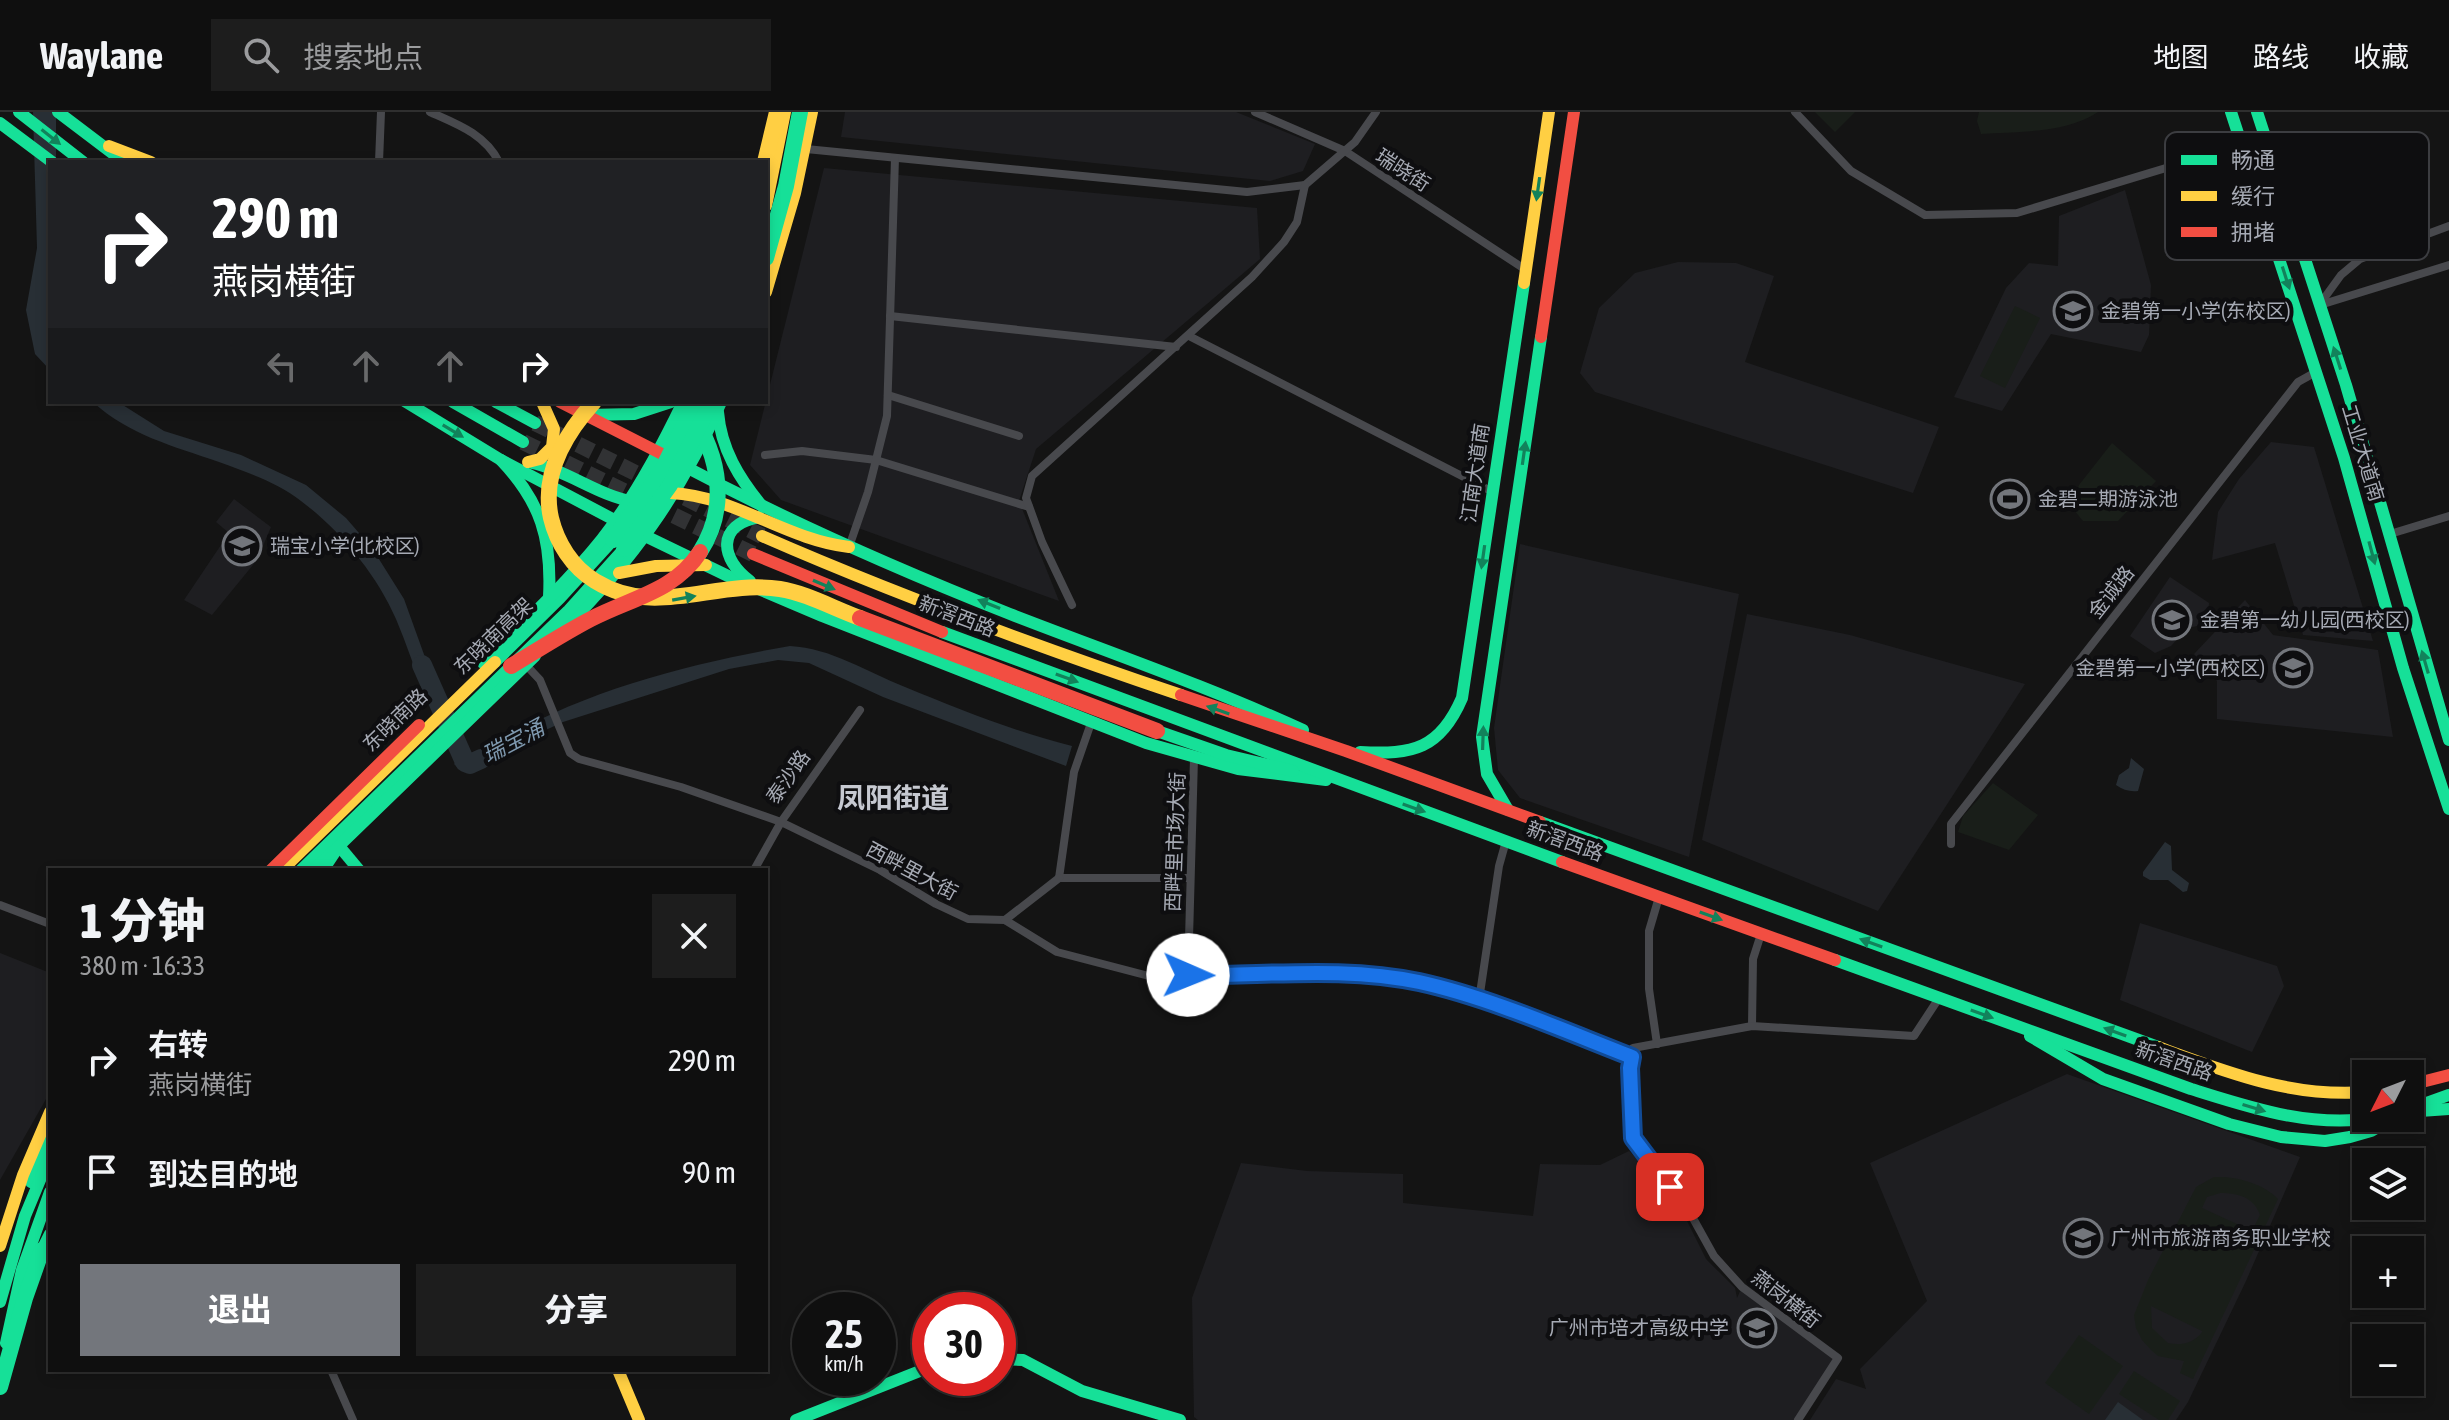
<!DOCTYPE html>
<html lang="zh">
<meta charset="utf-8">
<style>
:root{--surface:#0f0f0f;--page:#1d1d1d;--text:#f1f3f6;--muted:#9b9c9e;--line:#2f2f2f;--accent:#73767c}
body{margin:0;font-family:"Asap Condensed","Noto Sans SC",sans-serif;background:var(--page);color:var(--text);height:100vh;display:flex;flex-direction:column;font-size:30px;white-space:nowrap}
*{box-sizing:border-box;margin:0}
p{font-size:26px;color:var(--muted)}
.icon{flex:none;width:44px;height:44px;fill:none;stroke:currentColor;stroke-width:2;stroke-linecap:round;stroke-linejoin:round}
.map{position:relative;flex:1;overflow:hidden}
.side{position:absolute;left:48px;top:756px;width:720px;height:504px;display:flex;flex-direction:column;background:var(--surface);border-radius:0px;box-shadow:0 4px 12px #0003,0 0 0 2px var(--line)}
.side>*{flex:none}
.banner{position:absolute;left:48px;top:48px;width:720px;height:244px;border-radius:0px;box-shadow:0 4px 12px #0003,0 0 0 2px var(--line);background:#202124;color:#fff;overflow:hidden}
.needle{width:52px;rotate:228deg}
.controls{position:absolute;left:2352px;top:948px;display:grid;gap:16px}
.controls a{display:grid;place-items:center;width:72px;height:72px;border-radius:0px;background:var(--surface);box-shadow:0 4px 12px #0003,0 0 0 2px var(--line);font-size:40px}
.speed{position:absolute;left:792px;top:1180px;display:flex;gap:16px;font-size:40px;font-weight:700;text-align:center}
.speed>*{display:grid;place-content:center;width:104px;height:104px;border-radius:50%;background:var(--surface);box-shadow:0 4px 12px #0003,0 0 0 2px var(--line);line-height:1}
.speed small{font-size:20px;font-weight:400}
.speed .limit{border:12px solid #d22;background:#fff;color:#111}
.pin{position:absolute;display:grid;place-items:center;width:68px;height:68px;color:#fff;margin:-34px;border-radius:16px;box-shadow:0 4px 12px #0006}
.me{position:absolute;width:88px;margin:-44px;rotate:91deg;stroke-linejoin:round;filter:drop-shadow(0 0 6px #0008)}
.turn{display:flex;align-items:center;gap:28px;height:168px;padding:0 32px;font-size:36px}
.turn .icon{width:104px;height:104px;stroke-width:2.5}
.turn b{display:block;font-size:56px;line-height:68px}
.lanes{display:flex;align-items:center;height:76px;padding:0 32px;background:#0003;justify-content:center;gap:40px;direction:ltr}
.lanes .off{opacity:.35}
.round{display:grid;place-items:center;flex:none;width:84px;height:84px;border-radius:0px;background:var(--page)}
.head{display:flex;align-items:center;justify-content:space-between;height:136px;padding:0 32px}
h1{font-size:48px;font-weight:800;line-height:60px}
.primary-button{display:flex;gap:16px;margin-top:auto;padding:16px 32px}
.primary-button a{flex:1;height:92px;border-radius:0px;background:var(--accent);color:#fff;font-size:32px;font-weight:800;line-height:92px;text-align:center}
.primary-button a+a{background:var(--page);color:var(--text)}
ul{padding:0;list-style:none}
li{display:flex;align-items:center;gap:24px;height:112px;padding:0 32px}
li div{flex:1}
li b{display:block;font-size:30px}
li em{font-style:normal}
header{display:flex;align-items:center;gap:48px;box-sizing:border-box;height:112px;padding:0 40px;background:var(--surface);border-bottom:2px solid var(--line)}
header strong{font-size:38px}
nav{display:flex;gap:44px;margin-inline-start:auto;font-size:28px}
.search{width:560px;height:72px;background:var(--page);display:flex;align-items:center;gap:20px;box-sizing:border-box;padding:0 28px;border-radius:0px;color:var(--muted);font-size:30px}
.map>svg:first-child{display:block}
.built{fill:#1e1e21}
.green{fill:#191e19;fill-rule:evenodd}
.water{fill:#282f35}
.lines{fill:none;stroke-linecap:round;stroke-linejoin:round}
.river{stroke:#282f35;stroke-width:20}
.highway-tunnel{stroke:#313234;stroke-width:16;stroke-dasharray:16 8;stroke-linecap:butt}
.street{stroke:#48494d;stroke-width:8}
.fast{stroke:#16e098;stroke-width:12}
.slow{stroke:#ffcf43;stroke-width:12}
.jam{stroke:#f24e42;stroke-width:12}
.fast-bridge{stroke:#16e098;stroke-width:16}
.slow-bridge{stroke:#ffcf43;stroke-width:16}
.jam-bridge{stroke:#f24e42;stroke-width:16}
.oneway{fill:#12825b}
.route-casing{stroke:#114b97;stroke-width:20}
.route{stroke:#1a73e8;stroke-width:14}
.labels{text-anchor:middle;stroke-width:8;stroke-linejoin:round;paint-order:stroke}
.street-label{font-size:20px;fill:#a6aab4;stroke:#0e0e10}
.poi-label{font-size:20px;fill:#a6aab4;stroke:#0e0e10;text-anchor:start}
.water-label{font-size:22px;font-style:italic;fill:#7e98ae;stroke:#0e0e10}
.district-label{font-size:28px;font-weight:bold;fill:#c6c9d1;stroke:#0e0e10}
.key{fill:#0e0e10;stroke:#3c3d41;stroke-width:2}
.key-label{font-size:22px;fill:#a6aab4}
</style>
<header>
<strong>Waylane</strong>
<div class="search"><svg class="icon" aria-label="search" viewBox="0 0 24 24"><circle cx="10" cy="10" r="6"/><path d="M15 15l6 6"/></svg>搜索地点</div>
<nav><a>地图</a><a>路线</a><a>收藏</a></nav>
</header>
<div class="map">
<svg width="2449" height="1308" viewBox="0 0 2449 1308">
<rect width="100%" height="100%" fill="#141414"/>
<!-- built -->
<g class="built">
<polygon points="845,0 1236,0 1315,32 1303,59 1270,69 841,25"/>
<polygon points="824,56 1257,96 1260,147 1036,337 1019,389 1059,489 781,388 750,353"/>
<polygon points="2125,78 2151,173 2149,223 2141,240 2051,222 2002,299 1954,285 2006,176 2029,151 2058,154 2059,104"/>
<polygon points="1678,150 1736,151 1774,164 1745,250 1939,315 1913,381 1595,280 1580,261 1599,196 1635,161"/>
<polygon points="2271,330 2314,335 2373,529 2303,523 2275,431 2212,448 2218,400 2239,367"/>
<polygon points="234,387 271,415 257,448 212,503 184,488 229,421 216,410"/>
<polygon points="1520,432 1739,482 1689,745 1520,686 1498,658 1494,616"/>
<polygon points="2170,465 2209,491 2208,501 2197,514 2187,516 2171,534 2155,541 2130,524"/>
<polygon points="2245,488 2273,523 2378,538 2393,625 2217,607 2217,569 2194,542"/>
<polygon points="1747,502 1850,523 2025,572 1878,799 1702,728"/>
<polygon points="2140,811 2277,854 2284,874 2252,940 2120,888"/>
<polygon points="0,841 50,861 50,980 0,1068"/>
<polygon points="2067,962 2300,1045 2246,1169 2188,1290 2176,1308 1810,1308 1836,1267 1866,1277 1860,1257 1927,1189 1870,1051"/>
<polygon points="1629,1039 1642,1051 1684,1103 1706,1147 1735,1176 1737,1186 1742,1175 1838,1246 1798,1308 1198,1308 1194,1305 1192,1186 1241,1051 1307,1059 1403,1062 1403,1091 1533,1104 1540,1052 1600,1053"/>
</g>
<!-- green -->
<g class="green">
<polygon points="1815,0 1855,0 1835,20"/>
<path d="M 1979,0 L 2098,0 C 2065,22 2020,19 1981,22 L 1977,9 Z"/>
<polygon points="2015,194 2040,206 2005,276 1980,264"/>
<polygon points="2112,331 2156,369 2118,409 2083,409 2070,393 2079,373"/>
<polygon points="1993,671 2038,703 2009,738 1958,720 1963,704"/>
<path d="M 2214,1065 C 2235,1064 2263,1071 2278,1087 L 2193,1267 L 2180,1261 L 2184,1249 L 2158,1244 L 2151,1238 L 2142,1228 L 2136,1216 L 2134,1203 L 2148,1168 L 2196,1075 ZM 2220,1081 C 2238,1081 2254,1085 2260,1103 L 2252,1119 L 2202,1096 L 2207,1085 ZM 2151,1194 L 2202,1219 L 2202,1220 C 2194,1231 2181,1234 2168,1231 L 2152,1216 Z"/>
<polygon points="2079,1223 2123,1254 2089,1302 2045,1271"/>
<polygon points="2134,1259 2180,1289 2168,1308 2159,1308 2119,1282"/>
</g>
<!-- water -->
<g class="water">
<polygon points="33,0 56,0 56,50 50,50 50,258 35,242 26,198 37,136"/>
<path d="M 93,290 L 118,290 L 164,319 L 241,343 L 306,373 L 346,406 L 372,436 L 404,487 L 435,573 L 424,582 C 415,557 406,531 396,507 C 377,463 340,418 301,389 C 277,370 246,360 219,350 C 173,334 129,323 93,290 Z"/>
<path d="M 2013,372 L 2026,383 L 2020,405 C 2012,406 2005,404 1998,399 L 2006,377 Z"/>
<path d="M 790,534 C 831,536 867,560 905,575 C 959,597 1015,620 1072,634 L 1066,654 L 883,585 L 809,551 L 778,548 L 729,557 L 563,610 L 505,637 L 471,658 L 462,659 L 454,652 L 466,640 L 473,647 C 560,584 685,552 790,534 Z"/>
<path d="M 2131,646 L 2144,657 L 2138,679 C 2130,680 2123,678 2116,673 L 2119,663 L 2129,656 Z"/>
<polygon points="2165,730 2171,734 2172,758 2189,771 2187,779 2183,780 2168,768 2150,768 2143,764 2143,760"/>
<polygon points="2118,1290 2143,1308 2105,1308"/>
</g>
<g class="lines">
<!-- river -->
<polyline class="river" points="422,553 465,650 470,652 481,647"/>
<!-- highway-tunnel -->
<g class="highway-tunnel">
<polyline points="535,311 762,424"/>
<polyline points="523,330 753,442"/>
</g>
<!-- street -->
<g class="street">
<path d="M 430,0 C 457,12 485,22 499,50"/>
<polyline points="1255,0 1345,39 1526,158"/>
<polyline points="1795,0 1851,59 1925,103 2017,101 2242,33"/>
<polyline points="806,37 1247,80 1305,73 1355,30 1376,0"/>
<polyline points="379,50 381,0"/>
<polyline points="2320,192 2341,163 2360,147 2449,114"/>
<polyline points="2320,193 2449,153"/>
<polyline points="890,204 1176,235"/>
<polyline points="1189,224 1493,380"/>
<polyline points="888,283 1019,324"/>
<polyline points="765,343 802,339 876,348 1029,395"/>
<polyline points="2390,422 2449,404"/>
<polyline points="849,435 868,380 887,304 895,46"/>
<polyline points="1072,493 1042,430 1026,386 1032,364 1252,165 1284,130 1297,110 1305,73"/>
<path d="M 526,553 L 540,568 L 570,641 L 579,647 L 681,675 L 781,710 L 880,758 L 936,792 L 968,807 L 1005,808 L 1057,840 L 1168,869 L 1188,863 C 1264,864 1344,854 1419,870 C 1489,885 1565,918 1632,945"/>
<polyline points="1951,732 1951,712 2298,270 2316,260"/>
<polyline points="754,758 781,710 860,598"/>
<polyline points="1059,766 1074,660 1091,611"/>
<polyline points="1059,766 1188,766"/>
<polyline points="0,793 50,812"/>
<polyline points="1005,808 1059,766"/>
<polyline points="1188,863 1194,646"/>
<polyline points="1479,888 1499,754 1506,729"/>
<polyline points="1752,914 1753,847 1761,822"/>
<polyline points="1657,932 1649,877 1649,819 1659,785"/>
<polyline points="331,1258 353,1308"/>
<polyline points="1798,1308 1838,1246 1742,1175 1714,1144 1689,1099 1633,1026 1630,956 1633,936 1752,914 1914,924 1939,886"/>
</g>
<!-- fast -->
<g class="fast">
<polyline points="19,0 83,50"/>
<polyline points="58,0 124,50"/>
<polyline points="2231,0 2344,346 2403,556 2449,697"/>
<polyline points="2257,0 2346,273 2449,628"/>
<polyline points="0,11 52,50"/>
<polyline points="406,290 501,348 622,412"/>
<polyline points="453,290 523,330"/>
<polyline points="496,290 535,311"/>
<path d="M 718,300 C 721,337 739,366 762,394"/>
<polyline points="586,303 634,302 671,290"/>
<path d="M 501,348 C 541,390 552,427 549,485"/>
<path d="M 532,351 C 569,359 598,384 635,390"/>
<path d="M 684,354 C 790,410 899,458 1010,502 C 1108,540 1207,574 1303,618"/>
<polyline points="639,421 728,464 822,504 1146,631 1238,657 1326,668"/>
<path d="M 750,469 C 720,447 716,413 759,405"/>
<path d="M 562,519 C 632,449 681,381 721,290"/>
<polyline points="942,520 1562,750"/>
<polyline points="495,550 560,486 613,428"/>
<path d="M 483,551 C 524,511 566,472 602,427 C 635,385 660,338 683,290"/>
<polyline points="1157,619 1226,643 1293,659"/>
<path d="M 1360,640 C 1413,643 1440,637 1462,586 L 1524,171"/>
<polyline points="1508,698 1487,662 1482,625 1541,225"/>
<polyline points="1540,710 2158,935"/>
<polyline points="339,734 359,758"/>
<polyline points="301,758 569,498 624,437"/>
<polyline points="314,758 535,544"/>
<polyline points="323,758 339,734"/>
<path d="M 1835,848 L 2191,977 C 2252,996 2310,1016 2375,1006"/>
<polyline points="2030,924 2103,967 2229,1012 2281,1025 2325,1029 2350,1025 2371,1019 2393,1006"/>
<polyline points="2410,997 2449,983"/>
<polyline points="2420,999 2449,997"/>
<polyline points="31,1070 50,1027"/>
<polyline points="42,1138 50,1122"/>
<polyline points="0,1190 25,1104 50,1044"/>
<polyline points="6,1231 22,1158 50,1080"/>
<polyline points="998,1247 1023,1248 1082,1279 1180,1308"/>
<polyline points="796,1308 930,1255"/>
</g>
<!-- slow -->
<g class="slow">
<polyline points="109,34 151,50"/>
<polyline points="766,94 785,0"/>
<polyline points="1524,171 1549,0"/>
<polyline points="766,180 795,81 812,0"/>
<polyline points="528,350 540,347 552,335 554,317 542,290"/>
<path d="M 671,381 C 735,384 786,428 849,435"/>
<path d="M 762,424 C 899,484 1039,535 1181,583"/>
<polyline points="619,461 656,454 706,453"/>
<polyline points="282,758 495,550"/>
<path d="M 2158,935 C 2226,960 2292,986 2366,980"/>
<polyline points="0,1134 23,1063 50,1000"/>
<polyline points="618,1258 639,1308"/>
</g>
<!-- jam -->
<g class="jam">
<polyline points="1541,225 1574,0"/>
<polyline points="560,290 664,343"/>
<polyline points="753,442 942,520"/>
<polyline points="1181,583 1346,639 1540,710"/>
<polyline points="1562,750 1835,848"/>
<polyline points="271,758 419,613"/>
<polyline points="2410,973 2449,963"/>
</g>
<!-- fast-bridge -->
<g class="fast-bridge">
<polyline points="766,146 786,74 800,0"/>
<path d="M 683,290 C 717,334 732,390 700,440"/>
<polyline points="613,428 662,358 695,291"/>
<polyline points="624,437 670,373 711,290"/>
<polyline points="0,1275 25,1186 42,1138"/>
</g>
<!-- slow-bridge -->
<g class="slow-bridge">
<polyline points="765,50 777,0"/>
<path d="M 594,290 C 566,321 541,362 551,406 C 557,431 572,455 595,469 C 657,507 714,467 780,477 C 806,481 835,497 860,506"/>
</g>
<!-- jam-bridge -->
<g class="jam-bridge">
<polyline points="860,506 1157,619"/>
<path d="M 511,554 C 538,538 564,521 591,507 C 631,486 674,480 700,440"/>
</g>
</g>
<!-- one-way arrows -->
<defs><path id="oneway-solid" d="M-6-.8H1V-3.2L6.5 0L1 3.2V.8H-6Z" transform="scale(2)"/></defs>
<g class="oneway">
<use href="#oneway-solid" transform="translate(51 25) rotate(38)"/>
<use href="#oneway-solid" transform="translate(1538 77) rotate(98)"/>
<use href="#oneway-solid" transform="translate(2286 166) rotate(72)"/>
<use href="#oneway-solid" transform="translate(2337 246) rotate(-108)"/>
<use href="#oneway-solid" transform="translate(453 319) rotate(31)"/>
<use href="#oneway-solid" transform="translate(1524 341) rotate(-82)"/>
<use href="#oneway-solid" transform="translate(2372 441) rotate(75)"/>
<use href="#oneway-solid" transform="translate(1483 445) rotate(98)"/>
<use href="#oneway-solid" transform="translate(824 473) rotate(23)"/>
<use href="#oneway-solid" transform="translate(684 486) rotate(-10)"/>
<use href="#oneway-solid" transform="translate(989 492) rotate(-158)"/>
<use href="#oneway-solid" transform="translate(2425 550) rotate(-106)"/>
<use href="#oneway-solid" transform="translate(1067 566) rotate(20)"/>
<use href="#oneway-solid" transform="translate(1218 598) rotate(-161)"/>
<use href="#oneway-solid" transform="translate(1483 626) rotate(-88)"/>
<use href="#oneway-solid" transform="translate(1414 696) rotate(19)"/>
<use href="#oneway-solid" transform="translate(1711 804) rotate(20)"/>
<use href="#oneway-solid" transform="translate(1871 831) rotate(-160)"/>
<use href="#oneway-solid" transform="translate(1982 902) rotate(20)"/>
<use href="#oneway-solid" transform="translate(2115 920) rotate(-160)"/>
<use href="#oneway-solid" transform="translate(2254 996) rotate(17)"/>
</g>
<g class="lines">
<defs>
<path id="route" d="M 1188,863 C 1264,864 1344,854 1419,870 C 1488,885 1565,919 1632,945 L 1630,956 L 1633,1026 L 1670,1075"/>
</defs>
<!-- route casing -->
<use href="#route" class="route-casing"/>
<!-- route -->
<use href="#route" class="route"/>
</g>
<!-- icons -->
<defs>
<symbol id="school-ring" viewBox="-11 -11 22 22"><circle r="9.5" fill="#0e0e10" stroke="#73767c" stroke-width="1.5"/><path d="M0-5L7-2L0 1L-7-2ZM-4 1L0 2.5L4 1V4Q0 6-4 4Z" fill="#73767c"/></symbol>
<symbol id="stadium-ring" viewBox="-11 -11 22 22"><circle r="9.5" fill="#0e0e10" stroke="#73767c" stroke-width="1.5"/><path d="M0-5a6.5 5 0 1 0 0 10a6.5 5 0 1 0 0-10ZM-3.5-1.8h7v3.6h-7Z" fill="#73767c"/></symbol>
</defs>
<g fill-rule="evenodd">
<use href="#school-ring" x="2051" y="177" width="44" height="44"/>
<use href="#stadium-ring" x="1988" y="365" width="44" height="44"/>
<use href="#school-ring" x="220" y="412" width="44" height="44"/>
<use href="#school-ring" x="2150" y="486" width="44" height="44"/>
<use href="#school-ring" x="2271" y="534" width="44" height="44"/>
<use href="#school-ring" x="2061" y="1104" width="44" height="44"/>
<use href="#school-ring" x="1735" y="1194" width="44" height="44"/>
</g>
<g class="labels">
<!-- street labels -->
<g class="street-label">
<text transform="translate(1403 58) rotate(33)" y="7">瑞晓街</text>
<text transform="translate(2363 341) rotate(73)" y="7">工业大道南</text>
<text transform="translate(1475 361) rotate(-82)" y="7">江南大道南</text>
<text transform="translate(2111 480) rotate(-52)" y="7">金诚路</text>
<text transform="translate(957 504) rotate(21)" y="7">新滘西路</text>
<text transform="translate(493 524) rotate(-44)" y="7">东晓南高架</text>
<text transform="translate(395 608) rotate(-44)" y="7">东晓南路</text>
<text transform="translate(788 665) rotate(-55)" y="7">泰沙路</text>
<text transform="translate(1565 729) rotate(20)" y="7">新滘西路</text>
<text transform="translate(1175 730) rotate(-88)" y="7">西畔里市场大街</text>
<text transform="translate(912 759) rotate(28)" y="7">西畔里大街</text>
<text transform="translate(2174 949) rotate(19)" y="7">新滘西路</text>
<text transform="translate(1786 1187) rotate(38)" y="7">燕岗横街</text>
</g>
<!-- poi labels -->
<g class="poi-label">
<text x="2101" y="206">金碧第一小学(东校区)</text>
<text x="2038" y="394">金碧二期游泳池</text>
<text x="270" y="441">瑞宝小学(北校区)</text>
<text x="2200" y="515">金碧第一幼儿园(西校区)</text>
<text x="2265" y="563" text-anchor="end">金碧第一小学(西校区)</text>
<text x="2111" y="1133">广州市旅游商务职业学校</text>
<text x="1729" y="1223" text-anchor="end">广州市培才高级中学</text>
</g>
<!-- water labels -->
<g class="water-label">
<text transform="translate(513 629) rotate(-28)" y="8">瑞宝涌</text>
</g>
<!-- district labels -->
<g class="district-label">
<text x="893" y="696">凤阳街道</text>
</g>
</g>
<!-- legend -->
<rect x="2165" y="20" width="264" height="128" rx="12" class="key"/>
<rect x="2181" y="43" width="36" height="10" fill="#16e098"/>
<rect x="2181" y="79" width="36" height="10" fill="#ffcf43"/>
<rect x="2181" y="115" width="36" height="10" fill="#f24e42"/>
<g class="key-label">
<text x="2231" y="56">畅通</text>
<text x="2231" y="92">缓行</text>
<text x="2231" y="128">拥堵</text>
</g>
</svg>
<div class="controls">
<a><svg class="needle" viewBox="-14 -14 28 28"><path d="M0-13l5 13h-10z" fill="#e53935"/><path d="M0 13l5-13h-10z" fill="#9b9c9e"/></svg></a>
<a><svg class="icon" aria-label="layers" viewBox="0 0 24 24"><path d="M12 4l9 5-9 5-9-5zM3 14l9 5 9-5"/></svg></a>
<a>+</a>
<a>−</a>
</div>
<div class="speed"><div>25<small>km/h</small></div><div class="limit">30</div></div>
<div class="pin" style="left:1670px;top:1075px;background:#d93025"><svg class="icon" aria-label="arrive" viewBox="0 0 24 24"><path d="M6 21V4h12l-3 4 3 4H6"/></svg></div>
<svg class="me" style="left:1188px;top:863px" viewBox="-20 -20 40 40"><circle r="19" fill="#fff"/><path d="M0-13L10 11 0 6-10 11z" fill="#1a73e8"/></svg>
<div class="banner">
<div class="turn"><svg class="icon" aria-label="right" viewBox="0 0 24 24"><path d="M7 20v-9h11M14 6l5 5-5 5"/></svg><div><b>290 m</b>燕岗横街</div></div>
<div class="lanes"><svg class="icon off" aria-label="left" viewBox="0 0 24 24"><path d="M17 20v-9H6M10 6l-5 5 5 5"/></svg><svg class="icon off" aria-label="ahead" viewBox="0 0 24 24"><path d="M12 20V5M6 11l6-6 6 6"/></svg><svg class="icon off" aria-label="ahead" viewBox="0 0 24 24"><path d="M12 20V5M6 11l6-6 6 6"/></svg><svg class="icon" aria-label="right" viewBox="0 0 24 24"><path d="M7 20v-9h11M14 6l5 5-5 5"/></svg></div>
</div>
<section class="side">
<div class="head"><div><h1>1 分钟</h1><p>380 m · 16:33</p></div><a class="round"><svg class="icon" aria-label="close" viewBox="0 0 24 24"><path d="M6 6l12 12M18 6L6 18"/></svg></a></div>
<ul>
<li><svg class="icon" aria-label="right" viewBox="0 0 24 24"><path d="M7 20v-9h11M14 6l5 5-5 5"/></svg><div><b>右转</b><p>燕岗横街</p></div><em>290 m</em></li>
<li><svg class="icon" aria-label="arrive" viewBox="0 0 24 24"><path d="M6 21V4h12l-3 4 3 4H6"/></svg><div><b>到达目的地</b></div><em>90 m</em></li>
</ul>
<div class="primary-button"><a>退出</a><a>分享</a></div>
</section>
</div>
